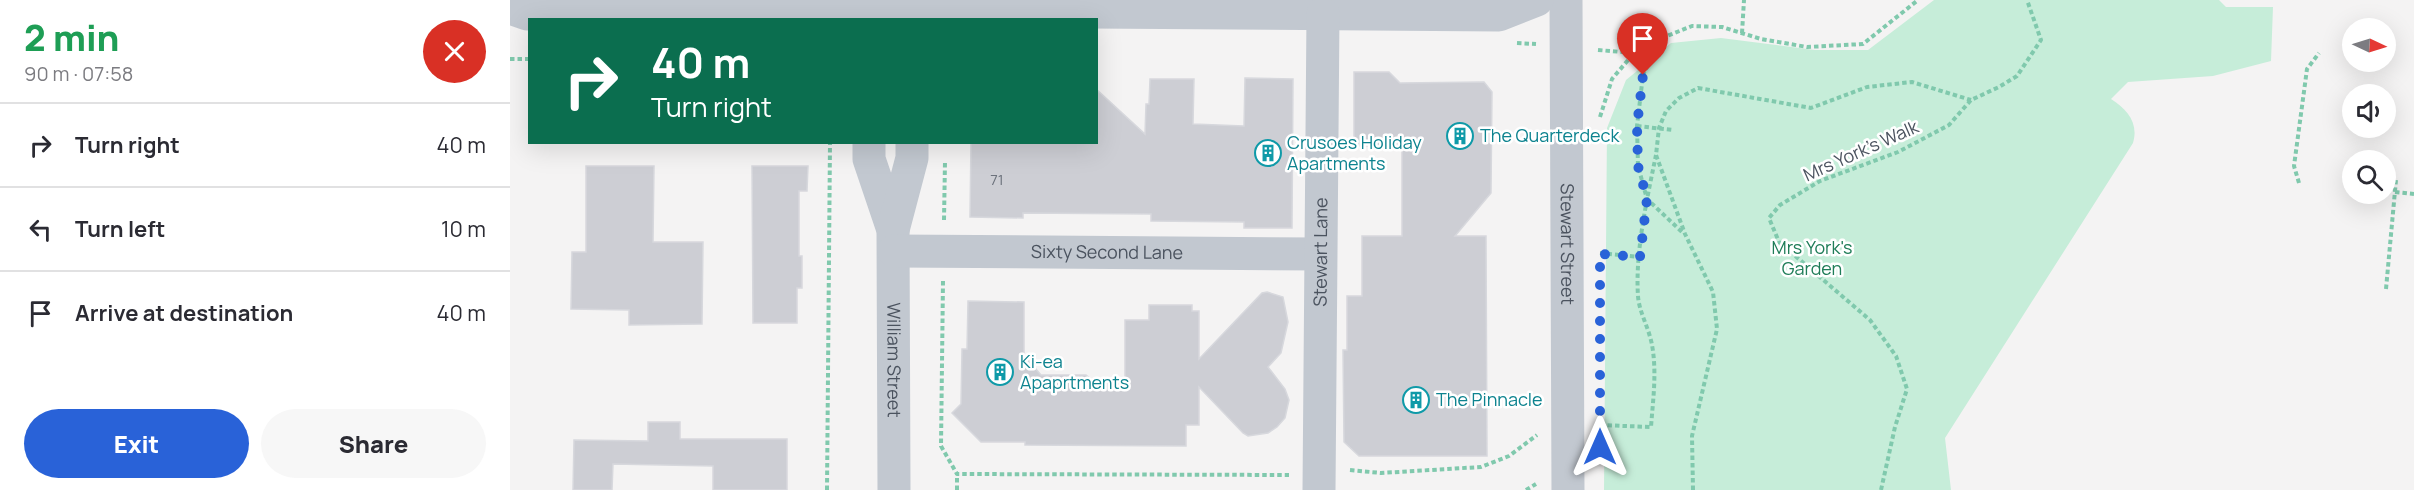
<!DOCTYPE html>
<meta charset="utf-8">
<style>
:root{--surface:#fff;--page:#f7f7f7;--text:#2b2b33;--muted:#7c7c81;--line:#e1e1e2;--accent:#2962d8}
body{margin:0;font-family:Manrope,sans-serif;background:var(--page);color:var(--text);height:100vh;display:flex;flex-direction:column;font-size:22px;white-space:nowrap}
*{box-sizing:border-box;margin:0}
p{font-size:20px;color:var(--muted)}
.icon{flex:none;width:33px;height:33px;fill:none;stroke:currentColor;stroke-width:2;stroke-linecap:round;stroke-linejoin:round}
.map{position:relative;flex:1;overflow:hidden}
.drawer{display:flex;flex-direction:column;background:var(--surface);width:510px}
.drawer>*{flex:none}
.top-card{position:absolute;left:18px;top:18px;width:570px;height:126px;border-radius:0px;box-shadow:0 6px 24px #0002;background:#0b6e4f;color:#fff;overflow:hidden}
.needle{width:39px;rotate:94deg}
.controls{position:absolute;left:1832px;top:18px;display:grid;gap:12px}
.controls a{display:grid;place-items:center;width:54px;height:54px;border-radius:50%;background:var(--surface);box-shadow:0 6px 24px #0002;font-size:30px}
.pin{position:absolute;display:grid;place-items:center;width:51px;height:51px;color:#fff;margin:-62px -26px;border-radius:50% 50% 50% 0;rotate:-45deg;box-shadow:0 0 6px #0007}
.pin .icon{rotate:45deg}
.me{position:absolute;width:66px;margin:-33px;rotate:0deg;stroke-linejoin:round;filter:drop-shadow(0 0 4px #0008)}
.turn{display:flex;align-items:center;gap:21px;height:126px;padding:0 24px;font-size:27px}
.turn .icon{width:78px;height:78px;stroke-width:2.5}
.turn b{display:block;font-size:42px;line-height:51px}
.round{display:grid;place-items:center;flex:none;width:63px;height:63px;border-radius:32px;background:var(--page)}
.overview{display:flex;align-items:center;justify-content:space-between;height:102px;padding:0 24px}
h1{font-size:36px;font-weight:800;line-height:45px;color:#1e9e55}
.button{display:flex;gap:12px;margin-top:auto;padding:12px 24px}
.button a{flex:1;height:69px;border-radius:36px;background:var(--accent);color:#fff;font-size:24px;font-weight:800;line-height:69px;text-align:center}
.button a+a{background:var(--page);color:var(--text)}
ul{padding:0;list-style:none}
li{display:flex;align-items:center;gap:18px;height:84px;padding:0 24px;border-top:2px solid var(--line)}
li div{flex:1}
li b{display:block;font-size:22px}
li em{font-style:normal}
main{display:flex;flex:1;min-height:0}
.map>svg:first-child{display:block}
.green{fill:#c6edd9}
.building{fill:#cdced4;stroke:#d7d8dd;stroke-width:1.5}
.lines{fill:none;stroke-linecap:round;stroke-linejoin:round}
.path{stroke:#80c9ad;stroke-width:4;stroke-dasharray:4.5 3;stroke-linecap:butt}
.minor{stroke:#c2c8d0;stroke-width:33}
.route{stroke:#2962d8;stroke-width:10;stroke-dasharray:0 18}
.labels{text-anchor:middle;stroke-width:5;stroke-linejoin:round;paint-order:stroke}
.number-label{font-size:15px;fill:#6c727c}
.culture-label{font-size:18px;fill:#0d838f;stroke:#fff;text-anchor:start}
.street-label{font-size:18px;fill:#4b535f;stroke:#fff}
.park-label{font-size:18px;fill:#1f7d58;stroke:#fff}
</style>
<main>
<section class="drawer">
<div class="overview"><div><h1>2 min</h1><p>90 m · 07:58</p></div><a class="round" style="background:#d93025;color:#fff"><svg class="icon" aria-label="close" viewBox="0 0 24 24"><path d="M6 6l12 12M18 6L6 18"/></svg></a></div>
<ul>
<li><svg class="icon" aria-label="right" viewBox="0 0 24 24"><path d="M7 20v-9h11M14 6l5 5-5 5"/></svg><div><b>Turn right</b></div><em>40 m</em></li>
<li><svg class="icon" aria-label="left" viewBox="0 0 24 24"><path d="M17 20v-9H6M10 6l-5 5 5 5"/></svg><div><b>Turn left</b></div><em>10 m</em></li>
<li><svg class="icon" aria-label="arrive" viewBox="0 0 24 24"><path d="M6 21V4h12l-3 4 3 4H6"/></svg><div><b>Arrive at destination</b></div><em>40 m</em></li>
</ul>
<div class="button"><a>Exit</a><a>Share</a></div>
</section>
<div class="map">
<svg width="1904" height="490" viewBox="0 0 1904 490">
<rect width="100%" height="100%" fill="#f4f3f3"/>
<!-- green -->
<path class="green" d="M 1424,0 L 1709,0 L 1716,7 L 1763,7 L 1761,61 L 1703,76 L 1618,82 L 1601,99 C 1617,109 1629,123 1623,143 L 1435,438 L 1441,490 L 1094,490 L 1097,128 L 1116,80 L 1161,43 L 1211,38 L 1305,50 L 1358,50 Z"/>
<!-- building -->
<g class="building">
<polygon points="844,72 879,72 890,83 974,82 982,92 981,193 945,236 976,236 977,456 849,456 834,442 833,350 837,350 837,296 852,296 852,236 892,236 892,145 844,146"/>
<polygon points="735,78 783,79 782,228 734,228 734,222 641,221 641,214 513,213 513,218 460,217 461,142 586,142 586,89 635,134 636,104 639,104 640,79 684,79 683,124 734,126"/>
<polygon points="76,166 144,166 143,242 193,242 192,324 119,325 119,310 61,309 62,252 76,252"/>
<polygon points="242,166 298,166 297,191 289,191 289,256 292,256 292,288 287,288 287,323 243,323"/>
<polygon points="757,292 773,297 778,322 771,353 758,367 775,389 779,400 775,418 767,427 758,433 738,436 733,433 689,387 689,425 676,425 676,446 515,445 515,442 471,442 442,413 451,404 452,349 457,349 458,301 514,302 514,355 531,375 576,375 582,380 615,380 615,320 639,320 639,305 682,305 682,311 689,311 689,359 752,293"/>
<polygon points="138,422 170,422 170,439 277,439 277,490 203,490 203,466 103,464 102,490 63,490 64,440 138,441"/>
</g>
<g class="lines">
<!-- path -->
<g class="path">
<polyline points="1232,33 1234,0"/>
<polyline points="1151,38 1133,75 1127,126 1128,166 1137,199 1172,232"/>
<polyline points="1007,43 1026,44"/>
<polyline points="1088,50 1124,53"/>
<polyline points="0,59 19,59"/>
<polyline points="1090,117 1102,79 1124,53 1152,38 1182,26 1212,27 1251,39 1297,47 1353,44 1408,0"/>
<polyline points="1127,126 1163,130"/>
<polyline points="1789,183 1784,166 1797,69 1809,53"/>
<polyline points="1885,192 1904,194"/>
<polyline points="434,220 435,161"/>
<polyline points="1090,253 1130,257"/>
<polyline points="433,281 431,446 447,474 779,475"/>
<polyline points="1876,289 1886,180"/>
<path d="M 1090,425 L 1141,427 C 1143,400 1147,372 1142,345 C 1139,328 1129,312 1128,296 C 1125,252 1137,199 1146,155"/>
<polyline points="840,470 871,473 971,467 999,456 1027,435"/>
<polyline points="317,490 320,142"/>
<polyline points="447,490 447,474"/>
<polyline points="1016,490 1026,484"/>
<polyline points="1183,490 1182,436 1207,329 1203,292 1175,234 1146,155 1149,128 1156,111 1169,98 1188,88 1301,108 1357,87 1402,82 1461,100"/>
<polyline points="1371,490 1385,427 1397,389 1386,356 1360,320 1269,242 1259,218 1270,205 1310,181 1388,152 1439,125 1461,100 1489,87 1507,76 1531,40 1517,0"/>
</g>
<!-- minor -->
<g class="minor">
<path id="s1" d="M 1056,0 L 1058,490"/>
<polyline points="0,8 17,14 453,11 989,15 1027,0"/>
<path id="s2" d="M 359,142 L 359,159 L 383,230 L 384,490"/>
<polyline points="383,230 402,158 402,142"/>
<path id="s3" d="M 384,251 L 810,254"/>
<path id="s4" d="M 809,490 L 813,14"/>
</g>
</g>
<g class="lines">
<!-- route -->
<polyline class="route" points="1090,447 1090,254 1130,257 1137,199 1128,166 1127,126 1133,75"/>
</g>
<!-- icons -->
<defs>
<symbol id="building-ring" viewBox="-11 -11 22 22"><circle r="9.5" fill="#fff" stroke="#0f9aa8" stroke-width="1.5"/><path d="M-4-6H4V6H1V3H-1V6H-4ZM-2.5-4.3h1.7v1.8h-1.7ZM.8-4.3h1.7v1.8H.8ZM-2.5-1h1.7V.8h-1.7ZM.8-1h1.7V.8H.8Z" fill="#0f9aa8"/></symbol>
</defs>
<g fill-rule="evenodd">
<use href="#building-ring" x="935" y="121" width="30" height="30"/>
<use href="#building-ring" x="743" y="138" width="30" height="30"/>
<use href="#building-ring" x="475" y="357" width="30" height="30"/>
<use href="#building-ring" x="891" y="385" width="30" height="30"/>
</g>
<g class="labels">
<!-- number labels -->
<g class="number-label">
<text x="487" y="185">71</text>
</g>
<!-- culture labels -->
<g class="culture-label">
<text x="970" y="142">The Quarterdeck</text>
<text x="777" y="149">Crusoes Holiday<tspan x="777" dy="21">Apartments</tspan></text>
<text x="510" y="368">Ki-ea<tspan x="510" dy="21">Apaprtments</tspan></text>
<text x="926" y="406">The Pinnacle</text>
</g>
<!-- street labels -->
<g class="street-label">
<text transform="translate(1351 151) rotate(-24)" y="6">Mrs York's Walk</text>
<text dy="6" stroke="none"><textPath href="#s1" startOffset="244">Stewart Street</textPath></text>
<text dy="6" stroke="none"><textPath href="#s3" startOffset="213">Sixty Second Lane</textPath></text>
<text dy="6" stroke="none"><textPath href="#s4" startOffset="238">Stewart Lane</textPath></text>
<text dy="6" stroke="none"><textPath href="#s2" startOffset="222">William Street</textPath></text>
</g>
<!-- park labels -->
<g class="park-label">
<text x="1302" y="254">Mrs York's<tspan x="1302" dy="21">Garden</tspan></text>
</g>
</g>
</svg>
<div class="controls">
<a><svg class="needle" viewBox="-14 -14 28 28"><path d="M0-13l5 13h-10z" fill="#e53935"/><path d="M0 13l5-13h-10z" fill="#7c7c81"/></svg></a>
<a><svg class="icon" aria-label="sound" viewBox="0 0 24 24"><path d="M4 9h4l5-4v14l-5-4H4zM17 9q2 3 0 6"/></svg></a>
<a><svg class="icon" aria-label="search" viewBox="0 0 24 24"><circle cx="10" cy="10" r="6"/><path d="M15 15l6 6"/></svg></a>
</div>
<div class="pin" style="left:1133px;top:75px;background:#d93025"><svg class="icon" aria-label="arrive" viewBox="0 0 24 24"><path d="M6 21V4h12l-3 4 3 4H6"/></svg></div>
<svg class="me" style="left:1090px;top:447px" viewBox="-20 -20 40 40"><path d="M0-17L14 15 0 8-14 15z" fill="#2962d8" stroke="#fff" stroke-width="4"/></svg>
<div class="top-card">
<div class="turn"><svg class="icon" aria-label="right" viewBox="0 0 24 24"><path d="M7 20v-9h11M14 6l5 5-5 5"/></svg><div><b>40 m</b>Turn right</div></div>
</div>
</div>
</main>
